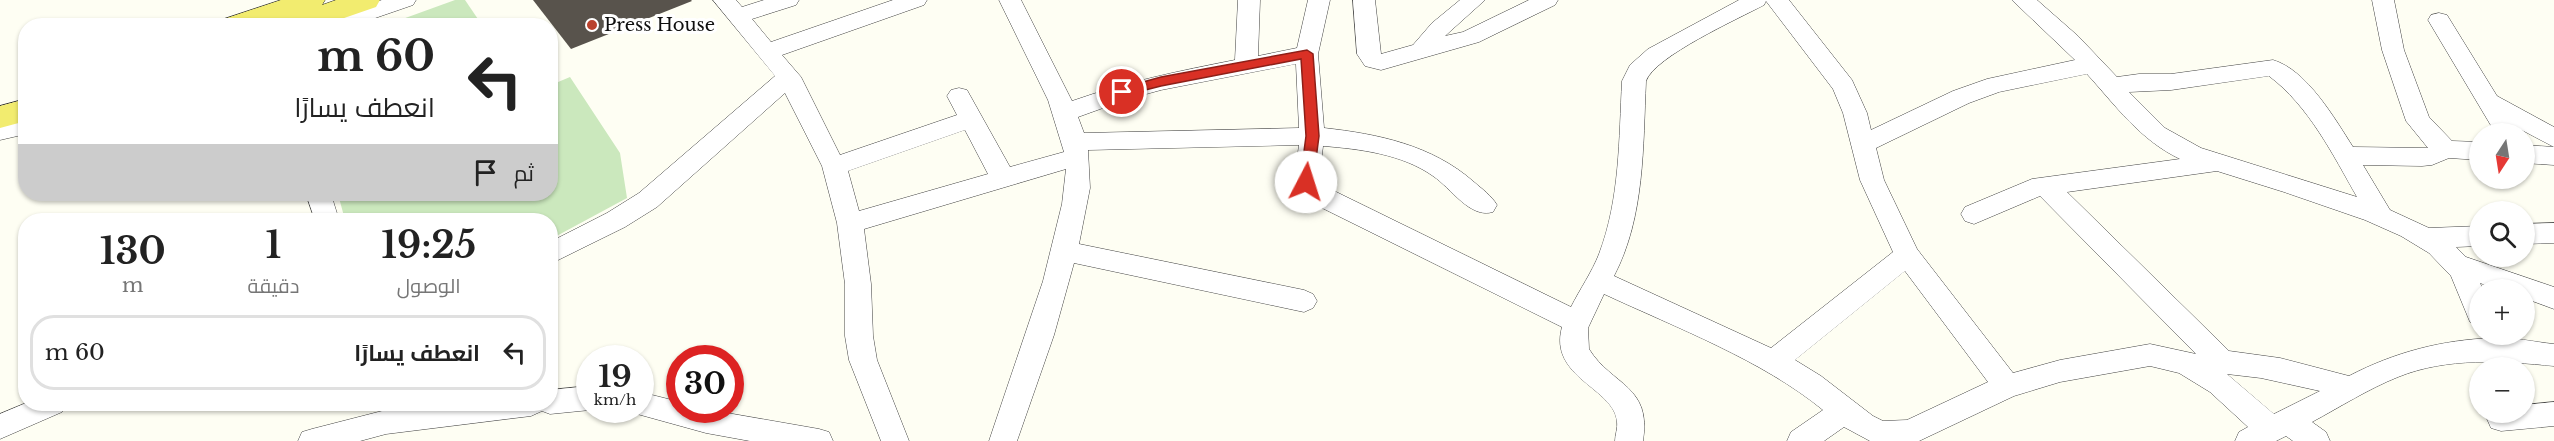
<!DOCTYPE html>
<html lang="ar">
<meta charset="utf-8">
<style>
:root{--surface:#fff;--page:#f2f2f2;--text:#222;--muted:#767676;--line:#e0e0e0}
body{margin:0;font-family:"Libre Baskerville",Cairo,serif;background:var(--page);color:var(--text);direction:rtl;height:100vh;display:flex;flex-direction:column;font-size:22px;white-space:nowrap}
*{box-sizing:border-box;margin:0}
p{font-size:20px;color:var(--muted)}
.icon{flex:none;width:33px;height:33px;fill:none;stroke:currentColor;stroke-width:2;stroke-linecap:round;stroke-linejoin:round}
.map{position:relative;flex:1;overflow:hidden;direction:ltr}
.drawer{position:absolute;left:18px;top:213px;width:540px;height:198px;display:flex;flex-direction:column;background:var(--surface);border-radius:24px;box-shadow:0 2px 4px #0004;direction:rtl}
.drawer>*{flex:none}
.guide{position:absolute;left:18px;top:18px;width:540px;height:183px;border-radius:24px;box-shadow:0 2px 4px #0004;direction:rtl;background:#fff;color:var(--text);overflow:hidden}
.needle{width:39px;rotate:192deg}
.tools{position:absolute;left:2469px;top:123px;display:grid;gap:12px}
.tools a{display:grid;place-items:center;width:66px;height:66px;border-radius:50%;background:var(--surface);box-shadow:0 2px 4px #0004;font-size:30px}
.speed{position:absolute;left:576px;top:345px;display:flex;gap:12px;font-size:30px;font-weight:700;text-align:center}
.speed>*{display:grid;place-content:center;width:78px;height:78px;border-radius:50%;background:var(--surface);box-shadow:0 2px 4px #0004;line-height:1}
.speed small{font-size:15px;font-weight:400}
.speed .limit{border:9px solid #d22;background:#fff;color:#111}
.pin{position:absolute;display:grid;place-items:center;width:51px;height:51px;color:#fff;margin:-26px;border:3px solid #fff;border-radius:50%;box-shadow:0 2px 6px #0007}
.me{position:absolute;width:66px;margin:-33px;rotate:5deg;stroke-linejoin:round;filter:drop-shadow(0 0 4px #0008)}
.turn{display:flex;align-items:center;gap:21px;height:126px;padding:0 24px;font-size:27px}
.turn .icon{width:78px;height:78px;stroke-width:2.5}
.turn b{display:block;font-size:42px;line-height:51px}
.then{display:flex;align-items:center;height:57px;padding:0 24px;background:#0003;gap:12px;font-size:22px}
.eta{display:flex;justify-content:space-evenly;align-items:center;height:102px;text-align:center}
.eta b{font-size:36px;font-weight:800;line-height:42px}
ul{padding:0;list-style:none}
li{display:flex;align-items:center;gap:18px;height:75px;margin:0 12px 9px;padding:0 12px;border:3px solid var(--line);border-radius:24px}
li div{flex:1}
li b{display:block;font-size:22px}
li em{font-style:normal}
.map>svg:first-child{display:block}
.green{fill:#cbe8bd}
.building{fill:#58534c}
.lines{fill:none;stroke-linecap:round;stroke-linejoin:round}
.minor-casing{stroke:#424242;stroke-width:1}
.major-casing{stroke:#202020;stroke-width:1}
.minor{fill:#fff;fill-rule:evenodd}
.major{fill:#f2ec6f;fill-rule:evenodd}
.route{fill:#d93025;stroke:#8d1f18;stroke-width:1.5}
.poi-dot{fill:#ba422d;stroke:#fff;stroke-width:2}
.labels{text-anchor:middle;stroke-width:6;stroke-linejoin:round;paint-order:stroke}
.poi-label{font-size:18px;fill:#0f0f0f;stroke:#fff;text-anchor:start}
</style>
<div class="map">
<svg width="2554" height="441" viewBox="0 0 2554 441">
<rect width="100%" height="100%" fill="#fefef3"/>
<!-- green -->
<g class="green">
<polygon points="455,0 465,0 482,25 386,25"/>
<polygon points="570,77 620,153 627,198 551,239 550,220 345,220 338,194 550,194 551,85"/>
</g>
<!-- building -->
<polygon class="building" points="533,0 691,0 692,1 571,49"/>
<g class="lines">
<defs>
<g id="minor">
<polygon points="382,0 416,0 413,5 352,26 316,26 319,21"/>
<path d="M 713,0 L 736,0 L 742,7 L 764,0 L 799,0 L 796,5 L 752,19 L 771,42 L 893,0 L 927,0 L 924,5 L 782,55 L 801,77 L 840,155 L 957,115 L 947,96 L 951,90 L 959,88 L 967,90 L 1010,167 L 1064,152 L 1048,100 L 999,0 L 1021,0 L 1072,101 C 1126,82 1179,71 1235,60 L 1238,0 L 1260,0 L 1258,56 L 1297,48 L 1308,0 L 1330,0 L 1318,54 L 1324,128 C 1378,134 1432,145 1474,182 C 1482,189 1491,195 1497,205 L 1493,212 C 1470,219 1451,188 1433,176 C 1402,154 1360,149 1323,146 L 1319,181 L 1322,185 L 1571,307 C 1580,289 1592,272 1599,254 C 1620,199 1619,138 1622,81 L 1630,65 L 1648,49 L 1739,0 L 1789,0 L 1852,80 L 1867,113 L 1871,130 L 1953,91 L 1987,79 L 2075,60 L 2012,0 L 2037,0 L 2078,36 L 2117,77 L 2139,74 L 2171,74 L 2273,60 C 2307,70 2335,119 2353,147 L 2428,148 L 2406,121 L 2382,50 L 2372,0 L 2394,0 L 2404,50 L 2429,117 L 2452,141 L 2480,142 L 2480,160 L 2449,158 L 2432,165 L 2422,166 L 2363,165 L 2390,210 L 2429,228 L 2480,226 L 2480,246 L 2456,247 L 2466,257 L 2554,287 L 2554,309 L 2524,298 L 2524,290 L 2499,290 L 2480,283 L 2483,290 L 2480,290 L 2480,325 L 2470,322 L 2451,276 L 2429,253 L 2401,236 L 2365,220 L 2284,192 L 2217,171 L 2067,192 L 2229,351 L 2280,358 L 2349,376 C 2395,352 2442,340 2493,338 C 2513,337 2534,342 2554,344 L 2554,366 C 2503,361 2447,357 2398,377 C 2368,389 2340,407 2312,422 L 2326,432 L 2330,441 L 2293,441 L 2286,436 L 2276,441 L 2235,441 L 2239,432 L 2248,427 L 2210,392 L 2179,373 L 2150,366 L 2060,382 L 2014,396 L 1919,441 L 1870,441 L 1844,427 L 1824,441 L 1787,441 L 1791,432 L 1823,410 C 1762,360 1677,328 1604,294 L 1588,328 L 1589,349 C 1612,386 1652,385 1643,441 L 1615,441 C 1615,435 1618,428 1617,422 C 1615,388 1548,378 1562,327 L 1304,199 L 1294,182 L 1299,145 L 1088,150 L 1090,188 L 1079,244 L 1304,290 L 1313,294 L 1317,301 L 1313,308 L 1304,312 L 1074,263 L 1054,335 L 1017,441 L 989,441 L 1043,281 L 1062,204 L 1066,169 L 864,229 L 871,284 L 873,336 L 877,360 L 909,441 L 881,441 L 849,360 L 845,336 L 845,284 L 837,223 L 822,166 L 785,93 L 657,207 L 625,227 L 550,264 L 550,242 L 607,213 L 639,193 L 775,76 ZM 1766,1 L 1833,89 L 1843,113 L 1860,180 L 1893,252 L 1771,348 L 1614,276 C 1645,217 1643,146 1646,81 C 1655,56 1738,19 1764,5 ZM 1296,64 L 1299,128 L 1084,133 L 1078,117 L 1128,99 L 1161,90 ZM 2087,74 C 2116,106 2140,140 2180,159 L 2032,179 L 1965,207 L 1961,214 L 1965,221 L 1974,224 L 2040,196 L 2196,354 L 2150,344 L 2060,360 L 2013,373 L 1917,249 L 1884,180 L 1876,148 L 1969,103 L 1999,92 ZM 2269,76 C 2309,106 2333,155 2357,197 L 2201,148 L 2165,128 L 2129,92 L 2171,90 ZM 965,130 L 988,174 L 859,211 L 848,171 ZM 1905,271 L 1988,382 L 1907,420 L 1883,421 L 1873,416 L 1821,376 L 1795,360 ZM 2227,374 L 2261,378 L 2320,391 L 2274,414 Z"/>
<polygon points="1353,0 1375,0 1381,54 1413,45 1432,23 1460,0 1485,0 1445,36 1463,32 1529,0 1558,0 1555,5 1479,42 1381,70 1365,66 1357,54"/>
<polygon points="2439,13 2447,15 2497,96 2554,127 2554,147 2516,127 2520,134 2496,134 2428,20 2431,15"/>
<polygon points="26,117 26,134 0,140 0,122"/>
<polygon points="2524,145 2554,147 2554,165 2524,163"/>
<polygon points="306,194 331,194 339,220 315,220"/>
<polygon points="2554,223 2554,243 2524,244 2524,224"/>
<polygon points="590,386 590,410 550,414 542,411 531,416 386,434 360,441 298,441 302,432 312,429 386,410 438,404 550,404 550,390"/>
<polygon points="640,392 680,402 680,410 710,410 819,429 829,432 833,441 750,441 706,433 630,412 629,410 640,410"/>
<polygon points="2554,402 2554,426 2501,431 2491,428 2487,419 2490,412 2524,412 2524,405"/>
<polygon points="26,403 66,404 62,412 0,439 0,414"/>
</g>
<g id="major">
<polygon points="281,0 325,0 322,5 336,0 380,0 376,7 321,26 275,26 277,22 266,26 220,26 224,19"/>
<polygon points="26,99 26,121 0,128 0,106"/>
</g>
</defs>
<!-- minor casing -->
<use href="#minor" class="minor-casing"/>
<!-- major casing -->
<use href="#major" class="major-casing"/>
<!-- minor -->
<use href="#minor" class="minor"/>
<!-- major -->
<use href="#major" class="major"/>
</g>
<!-- route -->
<polygon class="route" points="1307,50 1313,54 1319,136 1313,182 1306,187 1300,182 1306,136 1301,59 1161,86 1122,96 1116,92 1118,89 1161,77"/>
<!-- markers -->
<circle class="poi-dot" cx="592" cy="25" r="6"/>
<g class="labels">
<!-- poi labels -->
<g class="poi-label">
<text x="604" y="31">Press House</text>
</g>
</g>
</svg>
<div class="tools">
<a><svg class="needle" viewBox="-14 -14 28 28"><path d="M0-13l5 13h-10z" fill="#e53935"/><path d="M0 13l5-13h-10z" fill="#767676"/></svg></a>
<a><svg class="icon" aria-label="search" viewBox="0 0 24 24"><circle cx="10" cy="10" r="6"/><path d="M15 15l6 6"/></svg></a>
<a>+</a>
<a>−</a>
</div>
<div class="speed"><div>19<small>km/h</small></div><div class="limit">30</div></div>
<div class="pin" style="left:1122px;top:92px;background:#d93025"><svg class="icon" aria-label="arrive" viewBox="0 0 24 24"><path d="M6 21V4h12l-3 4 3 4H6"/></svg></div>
<svg class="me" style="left:1306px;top:182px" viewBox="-20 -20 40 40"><circle r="19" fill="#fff"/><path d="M0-13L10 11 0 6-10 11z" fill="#d93025"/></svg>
<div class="guide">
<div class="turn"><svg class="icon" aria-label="left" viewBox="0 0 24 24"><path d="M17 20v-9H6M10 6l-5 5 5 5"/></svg><div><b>60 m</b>انعطف يسارًا</div></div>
<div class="then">ثم<svg class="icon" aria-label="arrive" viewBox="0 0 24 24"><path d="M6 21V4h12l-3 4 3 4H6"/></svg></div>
</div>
<section class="drawer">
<div class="eta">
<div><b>19:25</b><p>الوصول</p></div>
<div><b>1</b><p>دقيقة</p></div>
<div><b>130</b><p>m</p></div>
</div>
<ul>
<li><svg class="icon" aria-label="left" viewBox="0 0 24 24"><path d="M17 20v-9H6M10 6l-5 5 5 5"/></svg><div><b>انعطف يسارًا</b></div><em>60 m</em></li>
</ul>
</section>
</div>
